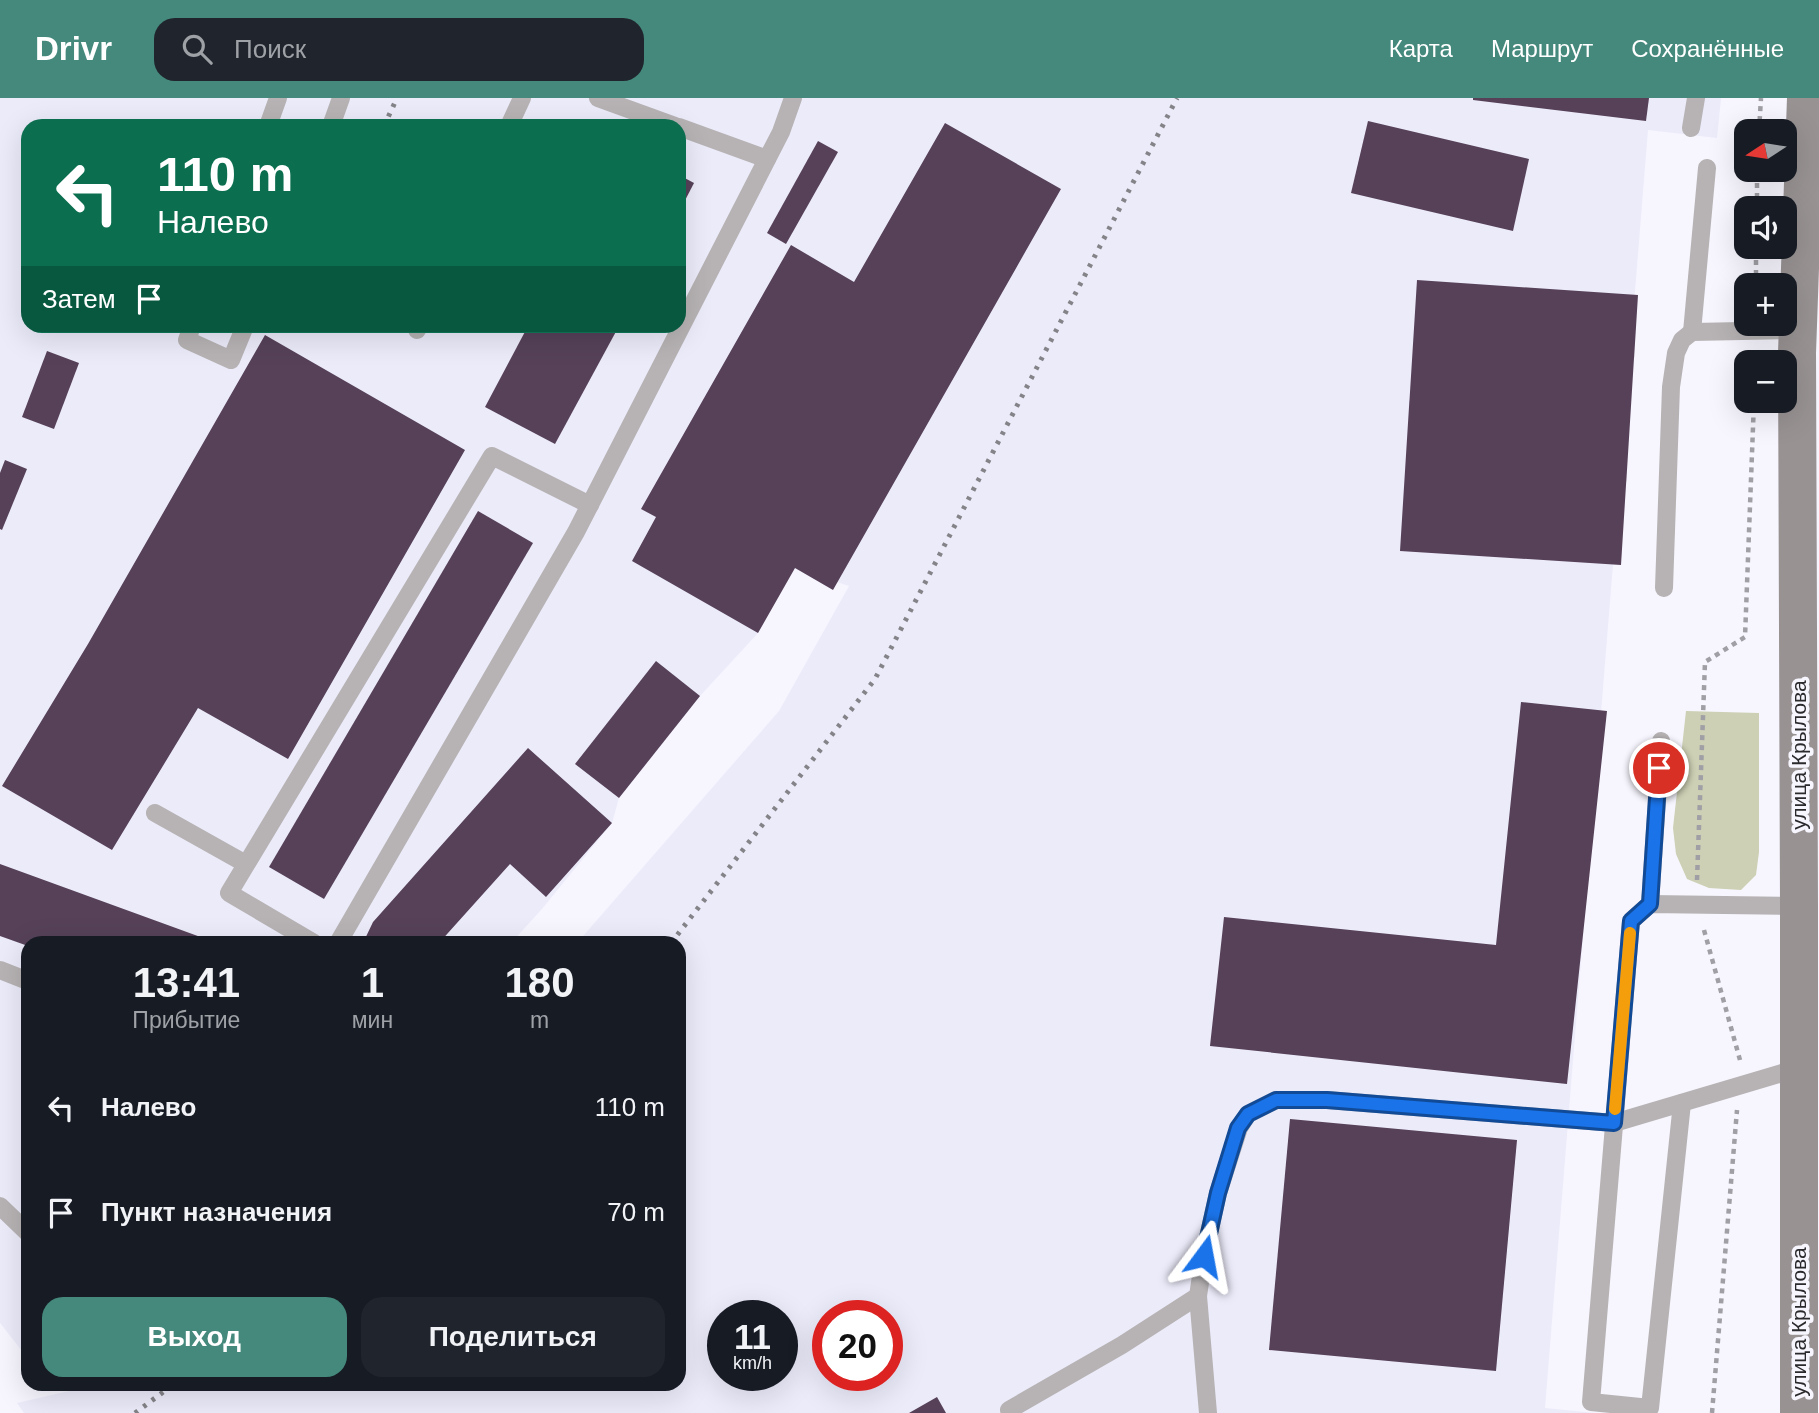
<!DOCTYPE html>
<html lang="ru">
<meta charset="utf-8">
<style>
:root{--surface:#171b24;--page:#20242c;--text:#f1f3f6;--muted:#9ea1a6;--accent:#45897d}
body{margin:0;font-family:Arial,sans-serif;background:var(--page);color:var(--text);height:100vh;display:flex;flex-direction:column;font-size:26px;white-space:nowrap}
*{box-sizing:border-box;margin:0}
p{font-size:23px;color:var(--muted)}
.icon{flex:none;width:38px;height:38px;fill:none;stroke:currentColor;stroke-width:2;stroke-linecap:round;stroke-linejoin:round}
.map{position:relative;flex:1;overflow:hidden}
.side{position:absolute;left:21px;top:838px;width:665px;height:455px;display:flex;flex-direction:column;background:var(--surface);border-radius:21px;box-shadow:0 7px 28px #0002}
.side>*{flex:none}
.guide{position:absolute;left:21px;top:21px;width:665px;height:214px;border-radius:21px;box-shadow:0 7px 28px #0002;background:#0b6e4f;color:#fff;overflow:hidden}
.needle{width:46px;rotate:258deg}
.controls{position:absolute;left:1734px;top:21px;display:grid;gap:14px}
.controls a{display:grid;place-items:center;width:63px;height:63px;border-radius:14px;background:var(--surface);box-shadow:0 7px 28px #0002;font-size:35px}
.speed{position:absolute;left:707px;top:1202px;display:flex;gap:14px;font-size:35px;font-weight:700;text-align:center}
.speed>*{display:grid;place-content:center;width:91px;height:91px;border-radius:50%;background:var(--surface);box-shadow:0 7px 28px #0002;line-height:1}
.speed small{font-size:18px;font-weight:400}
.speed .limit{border:10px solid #d22;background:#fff;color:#111}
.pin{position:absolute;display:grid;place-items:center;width:60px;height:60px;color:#fff;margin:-30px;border:4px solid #fff;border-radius:50%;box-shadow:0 2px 7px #0007}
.me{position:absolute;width:77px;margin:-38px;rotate:13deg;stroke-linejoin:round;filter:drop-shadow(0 0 5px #0008)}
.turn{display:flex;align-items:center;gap:24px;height:147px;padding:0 21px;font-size:32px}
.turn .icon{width:91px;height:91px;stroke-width:2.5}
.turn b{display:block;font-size:49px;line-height:60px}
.then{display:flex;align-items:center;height:66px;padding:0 21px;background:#0003;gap:14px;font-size:26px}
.eta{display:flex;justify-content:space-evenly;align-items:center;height:119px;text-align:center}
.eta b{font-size:42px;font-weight:700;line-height:49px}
.cta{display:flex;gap:14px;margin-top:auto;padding:14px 21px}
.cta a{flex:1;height:80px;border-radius:21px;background:var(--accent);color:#fff;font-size:28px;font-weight:700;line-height:80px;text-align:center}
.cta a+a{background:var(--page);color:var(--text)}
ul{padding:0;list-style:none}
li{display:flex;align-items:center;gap:21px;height:105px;padding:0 21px}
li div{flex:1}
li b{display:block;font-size:26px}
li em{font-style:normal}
header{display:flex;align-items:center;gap:42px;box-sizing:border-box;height:98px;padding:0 35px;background:var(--accent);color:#fff}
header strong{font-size:33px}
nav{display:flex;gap:38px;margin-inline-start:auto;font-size:24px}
.search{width:490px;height:63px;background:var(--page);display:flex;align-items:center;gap:18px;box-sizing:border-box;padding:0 24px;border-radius:21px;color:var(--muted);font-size:26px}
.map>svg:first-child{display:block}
.built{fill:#ecebfa;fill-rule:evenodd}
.green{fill:#cdd0b4}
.building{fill:#564159}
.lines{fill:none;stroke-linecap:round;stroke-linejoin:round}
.path{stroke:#9f9fa5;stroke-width:4.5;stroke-dasharray:5 5;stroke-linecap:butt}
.lane{stroke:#b7b3b4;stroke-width:18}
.secondary{stroke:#989293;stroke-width:38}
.rail{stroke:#848388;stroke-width:5;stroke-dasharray:3.5 7;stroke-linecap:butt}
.route-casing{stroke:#114b97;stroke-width:18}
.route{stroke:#1a73e8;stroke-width:12}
.slow{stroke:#f59e0b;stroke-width:12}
.labels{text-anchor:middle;stroke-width:7;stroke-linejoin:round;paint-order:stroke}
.street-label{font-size:21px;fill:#2a2a2d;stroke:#f7f6fe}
</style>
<header>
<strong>Drivr</strong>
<div class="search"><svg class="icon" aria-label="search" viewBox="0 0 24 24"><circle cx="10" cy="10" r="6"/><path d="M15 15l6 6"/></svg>Поиск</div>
<nav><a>Карта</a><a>Маршрут</a><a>Сохранённые</a></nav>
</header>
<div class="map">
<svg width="1819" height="1315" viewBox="0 0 1819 1315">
<rect width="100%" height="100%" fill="#f7f6fe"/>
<!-- built -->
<path class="built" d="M 0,0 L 1721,0 L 1717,40 L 1648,32 L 1545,1310 L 1596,1315 L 24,1315 L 17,1305 L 99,1286 L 679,1286 L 679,845 L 577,845 L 779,613 L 849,488 L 794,470 L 758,535 L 700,598 L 619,700 L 612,725 L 542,811 L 511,845 L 28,845 L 28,1258 L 26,1258 L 0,1225 ZM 28,28 L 679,28 L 679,228 L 28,228 ZM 723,1218 L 782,1218 L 782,1278 L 723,1278 ZM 828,1218 L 887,1218 L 887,1278 L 828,1278 Z"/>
<!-- green -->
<polygon class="green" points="1686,613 1759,615 1759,754 1756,777 1741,792 1709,790 1687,781 1676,756 1673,730"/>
<!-- building -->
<g class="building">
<polygon points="1473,0 1649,0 1646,23 1473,2"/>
<polygon points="1368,23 1529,61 1513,133 1351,95"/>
<polygon points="945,25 1061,91 833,492 795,470 758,535 632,463 656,419 641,411 791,147 854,184"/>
<polygon points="818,43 838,54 786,146 767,135"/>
<polygon points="679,77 694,85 679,114"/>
<polygon points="1417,182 1638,197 1621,467 1400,453"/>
<polygon points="528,228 619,228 555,346 485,309"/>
<polygon points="265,237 465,352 288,661 198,610 112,752 2,688 88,546"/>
<polygon points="47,253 79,265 54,331 22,319"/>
<polygon points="5,362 27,371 2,432 0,431 0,375"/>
<polygon points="478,413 533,445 324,801 269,769"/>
<polygon points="656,563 700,598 619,700 575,666"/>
<polygon points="1521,604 1607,613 1567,986 1210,948 1224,819 1496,847"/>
<polygon points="528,650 612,725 546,799 510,766 439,845 363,845 373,824"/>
<polygon points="0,766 217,845 28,845 28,848 0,838"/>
<polygon points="1290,1021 1517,1042 1496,1273 1269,1252"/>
<polygon points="937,1299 946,1315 909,1315"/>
</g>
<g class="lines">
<!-- path -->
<g class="path">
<polyline points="1759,33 1761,0"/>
<polyline points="1757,110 1757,72"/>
<polyline points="1756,187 1756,149"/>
<polyline points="1697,782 1705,564 1745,539 1754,303"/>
<polyline points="1704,832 1740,962"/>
<polyline points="1712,1315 1737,1012"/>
</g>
<!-- lane -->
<g class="lane">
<polyline points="598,0 675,28"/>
<polyline points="268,28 278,0"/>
<polyline points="331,28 341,0"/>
<polyline points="509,28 522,0"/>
<polyline points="679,29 767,61"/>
<polyline points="1691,30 1696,0"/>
<polyline points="192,228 187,242 231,262 245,228"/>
<polyline points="417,232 419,228"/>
<polyline points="1692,234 1707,70"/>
<polyline points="1664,490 1671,289 1676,255 1682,242 1692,234 1798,232"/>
<polyline points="155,715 246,766"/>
<polyline points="1650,806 1661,643"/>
<polyline points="314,845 229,795 492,358 590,407"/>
<polyline points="338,845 576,434 781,34 793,0"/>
<polyline points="0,872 28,883"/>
<polyline points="1682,1005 1650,1310 1591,1304 1631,823 1650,806 1799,808"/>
<polyline points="0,1108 28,1135"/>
<polyline points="1198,1198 1208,1315"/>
<polyline points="1010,1315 1009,1312 1122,1247 1198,1198 1204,1158 1218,1095 1239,1030 1248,1016 1276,1002 1327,1002 1614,1025 1799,970"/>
</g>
<!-- secondary -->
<polyline class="secondary" points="1799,1315 1799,808 1797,255 1806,0"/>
<!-- rail -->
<g class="rail">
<polyline points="384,28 397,0"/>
<polyline points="671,845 875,581 1177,0"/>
<polyline points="135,1315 174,1286"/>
</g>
</g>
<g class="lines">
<defs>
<polyline id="route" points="1204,1158 1218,1095 1238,1030 1248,1016 1276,1002 1327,1002 1614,1025 1631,823 1650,806 1659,670"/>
</defs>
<!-- route casing -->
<use href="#route" class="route-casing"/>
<!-- route -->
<use href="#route" class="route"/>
<!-- slow -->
<polyline class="slow" points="1615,1011 1630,835"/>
</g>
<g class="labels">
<!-- street labels -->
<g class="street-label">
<text transform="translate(1799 657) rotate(-90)" y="7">улица Крылова</text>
<text transform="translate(1799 1224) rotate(-90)" y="7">улица Крылова</text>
</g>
</g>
</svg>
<div class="controls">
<a><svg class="needle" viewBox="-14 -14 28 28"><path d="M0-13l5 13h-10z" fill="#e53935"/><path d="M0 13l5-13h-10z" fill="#9ea1a6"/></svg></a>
<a><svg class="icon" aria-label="sound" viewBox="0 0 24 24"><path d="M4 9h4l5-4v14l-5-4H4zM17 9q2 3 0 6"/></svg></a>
<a>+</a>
<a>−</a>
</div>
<div class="speed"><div>11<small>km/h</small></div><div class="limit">20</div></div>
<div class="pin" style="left:1659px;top:670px;background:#d93025"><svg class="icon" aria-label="arrive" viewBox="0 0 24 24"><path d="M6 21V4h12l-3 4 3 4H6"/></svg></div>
<svg class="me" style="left:1204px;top:1158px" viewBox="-20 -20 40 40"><path d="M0-17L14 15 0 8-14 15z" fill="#1a73e8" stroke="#fff" stroke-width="4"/></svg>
<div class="guide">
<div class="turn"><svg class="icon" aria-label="left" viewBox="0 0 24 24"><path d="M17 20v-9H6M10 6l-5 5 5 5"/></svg><div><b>110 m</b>Налево</div></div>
<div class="then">Затем<svg class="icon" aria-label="arrive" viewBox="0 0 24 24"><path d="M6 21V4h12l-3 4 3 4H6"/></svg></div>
</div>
<section class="side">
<div class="eta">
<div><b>13:41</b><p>Прибытие</p></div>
<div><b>1</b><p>мин</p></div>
<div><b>180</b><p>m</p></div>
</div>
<ul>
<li><svg class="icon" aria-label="left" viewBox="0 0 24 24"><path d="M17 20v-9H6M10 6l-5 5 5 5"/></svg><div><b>Налево</b></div><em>110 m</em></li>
<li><svg class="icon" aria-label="arrive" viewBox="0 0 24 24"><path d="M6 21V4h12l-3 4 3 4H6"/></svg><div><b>Пункт назначения</b></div><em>70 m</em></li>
</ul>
<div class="cta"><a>Выход</a><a>Поделиться</a></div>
</section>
</div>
